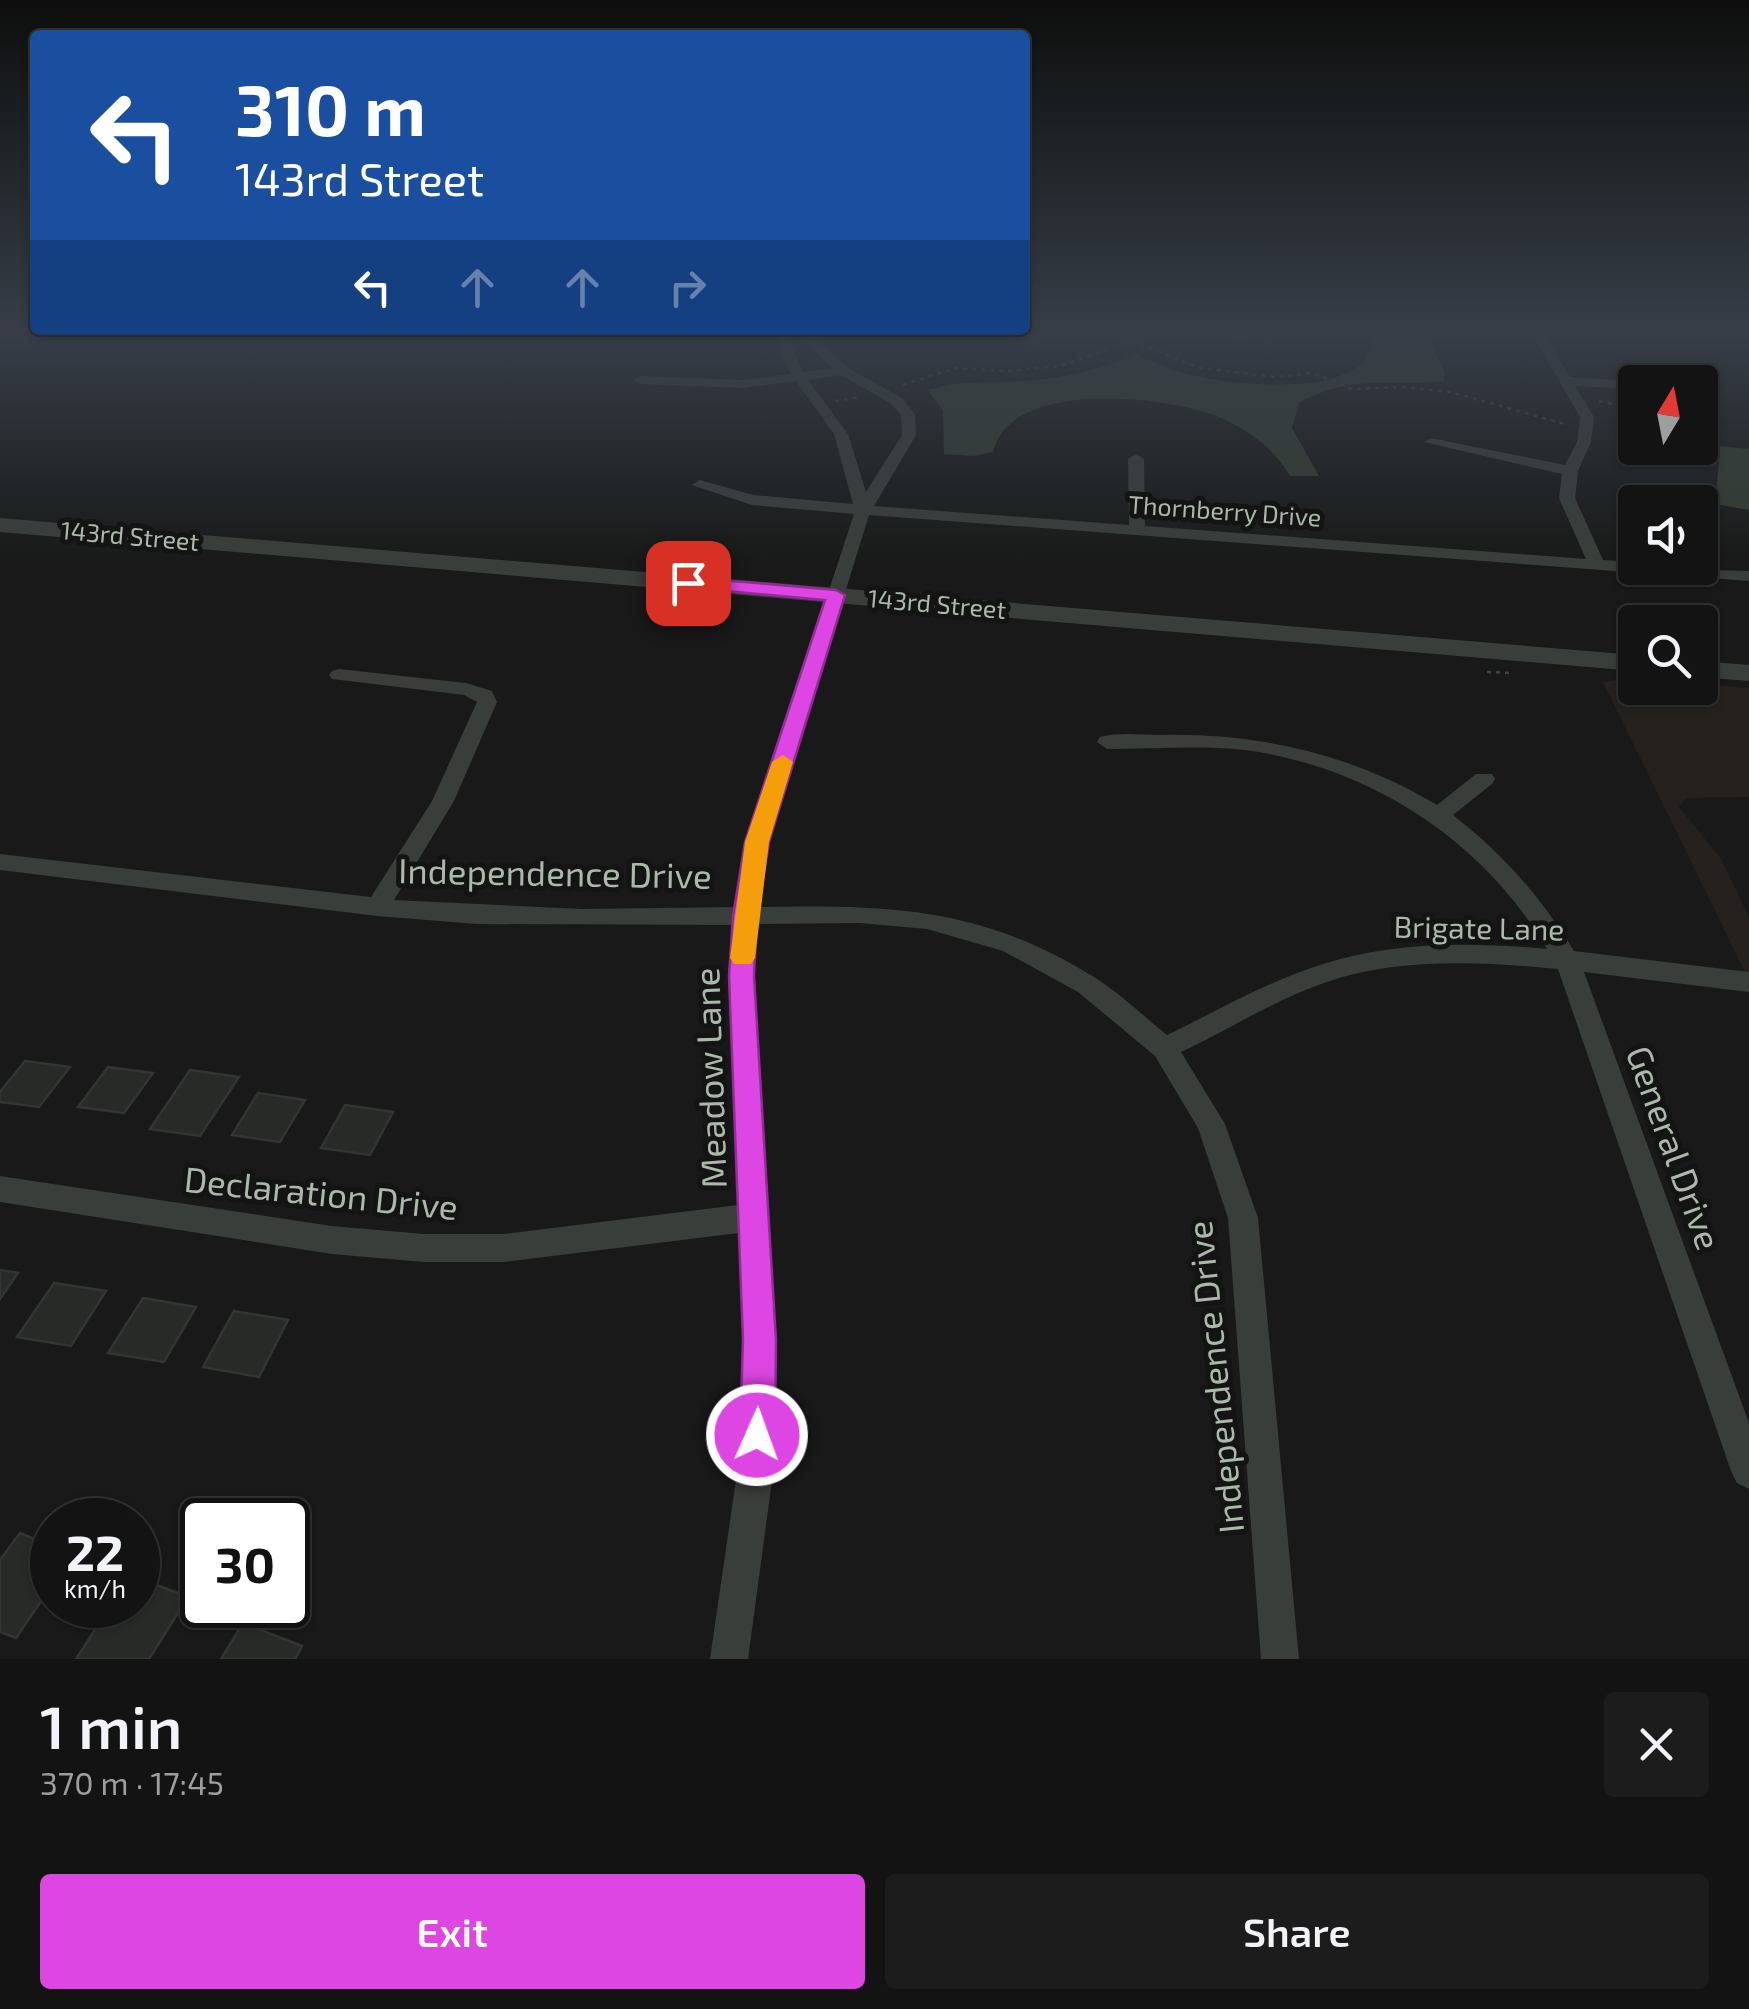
<!DOCTYPE html>
<meta charset="utf-8">
<style>
:root{--surface:#121312;--page:#1b1c1b;--text:#f1f3f6;--muted:#9c9e9f;--line:#313232;--accent:#dd46e3}
body{margin:0;font-family:"Exo 2",sans-serif;background:var(--page);color:var(--text);height:100vh;display:flex;flex-direction:column;font-size:38px;white-space:nowrap}
*{box-sizing:border-box;margin:0}
p{font-size:32px;color:var(--muted)}
.icon{flex:none;width:55px;height:55px;fill:none;stroke:currentColor;stroke-width:2;stroke-linecap:round;stroke-linejoin:round}
.map{position:relative;height:1659px;overflow:hidden}
.side{display:flex;flex-direction:column;background:var(--surface);flex:1}
.side>*{flex:none}
.hud{position:absolute;left:30px;top:30px;width:1000px;height:305px;border-radius:10px;box-shadow:0 2px 8px #0004,0 0 0 2px var(--line);background:#1a4fa0;color:#fff;overflow:hidden}
.needle{width:65px;rotate:10deg}
.tools{position:absolute;left:1618px;top:365px;display:grid;gap:20px}
.tools a{display:grid;place-items:center;width:100px;height:100px;border-radius:10px;background:var(--surface);box-shadow:0 2px 8px #0004,0 0 0 2px var(--line);font-size:50px}
.speed{position:absolute;left:30px;top:1498px;display:flex;gap:20px;font-size:50px;font-weight:700;text-align:center}
.speed>*{display:grid;place-content:center;width:130px;height:130px;border-radius:50%;background:var(--surface);box-shadow:0 2px 8px #0004,0 0 0 2px var(--line);line-height:1}
.speed small{font-size:25px;font-weight:400}
.speed .limit{border:5px solid #111;border-radius:15px;background:#fff;color:#111}
.pin{position:absolute;display:grid;place-items:center;width:85px;height:85px;color:#fff;margin:-42px;border-radius:20px;box-shadow:0 5px 15px #0006}
.me{position:absolute;width:110px;margin:-55px;rotate:2deg;stroke-linejoin:round;filter:drop-shadow(0 0 8px #0008)}
.turn{display:flex;align-items:center;gap:35px;height:210px;padding:0 40px;font-size:45px}
.turn .icon{width:130px;height:130px;stroke-width:2.5}
.turn b{display:block;font-size:70px;line-height:85px}
.lanes{display:flex;align-items:center;height:95px;padding:0 40px;background:#0003;justify-content:center;gap:50px;direction:ltr}
.lanes .off{opacity:.35}
.round{display:grid;place-items:center;flex:none;width:105px;height:105px;border-radius:10px;background:var(--page)}
.headline{display:flex;align-items:center;justify-content:space-between;height:170px;padding:0 40px}
h1{font-size:60px;font-weight:600;line-height:75px}
.button{display:flex;gap:20px;margin-top:auto;padding:20px 40px}
.button a{flex:1;height:115px;border-radius:10px;background:var(--accent);color:#fff;font-size:40px;font-weight:600;line-height:115px;text-align:center}
.button a+a{background:var(--page);color:var(--text)}
.map>svg:first-child{display:block}
.green{fill:#24211e}
.water{fill:#323c2f}
.building{fill:#282a28;stroke:#323533;stroke-width:2.5}
.lines{fill:none;stroke-linecap:round;stroke-linejoin:round}
.path{stroke:#3f453f;stroke-width:2.5;stroke-dasharray:4 5;stroke-linecap:butt}
.minor{fill:#393e3a;fill-rule:evenodd}
.tertiary{fill:#393e3a;fill-rule:evenodd}
.route{fill:#dd46e3;stroke:#902e94;stroke-width:2.5}
.slow{fill:#f59e0b}
.labels{text-anchor:middle;stroke-width:10;stroke-linejoin:round;paint-order:stroke}
.far-street-label{font-size:25px;fill:#abb8ab;stroke:#131413}
.street-label{font-size:30px;fill:#abb8ab;stroke:#131413}
.near-street-label{font-size:35px;fill:#abb8ab;stroke:#131413}
</style>
<div class="map">
<svg width="1749" height="1659" viewBox="0 0 1749 1659">
<rect width="100%" height="100%" fill="#181918"/>
<!-- green -->
<polygon class="green" points="1627,678 1635,678 1635,688 1700,688 1700,684 1749,688 1749,797 1686,798 1679,807 1722,860 1749,917 1749,980 1603,682"/>
<!-- water -->
<g class="water">
<path d="M 1393,335 L 1428,337 L 1445,373 L 1444,381 C 1390,387 1351,373 1299,403 L 1292,428 L 1319,476 L 1290,476 C 1274,448 1249,430 1219,417 C 1168,396 1010,378 993,452 L 974,456 L 944,454 L 943,411 L 928,390 C 960,380 989,383 1021,381 C 1062,379 1099,370 1136,355 C 1155,362 1175,372 1195,376 C 1236,385 1374,401 1372,337 Z"/>
<polygon points="1700,444 1749,449 1749,510 1715,504 1719,462 1710,453 1694,448"/>
</g>
<!-- building -->
<g class="building">
<polygon points="25,1061 70,1067 39,1107 0,1102 0,1092"/>
<polygon points="108,1067 153,1073 124,1113 78,1107"/>
<polygon points="190,1070 239,1077 200,1136 150,1129"/>
<polygon points="258,1093 305,1100 280,1142 232,1135"/>
<polygon points="345,1105 393,1112 370,1155 321,1148"/>
<polygon points="0,1270 18,1273 0,1299"/>
<polygon points="54,1283 106,1291 71,1346 17,1337"/>
<polygon points="143,1298 196,1307 164,1362 108,1353"/>
<polygon points="234,1311 288,1320 259,1377 203,1367"/>
<polygon points="20,1533 52,1546 52,1585 16,1638 0,1632 0,1560"/>
<polygon points="138,1578 188,1597 149,1659 76,1659 111,1605 138,1605"/>
<polygon points="243,1623 302,1646 295,1659 221,1659"/>
</g>
<g class="lines">
<!-- path -->
<g class="path">
<polyline points="1132,341 1200,368 1276,377 1313,373 1352,389 1404,387 1451,392 1568,425"/>
<polyline points="903,385 955,368 1007,371 1060,366 1132,341 1126,332"/>
<polyline points="835,401 860,397"/>
<polyline points="1599,401 1622,406"/>
<polyline points="1487,672 1512,673"/>
</g>
<!-- minor -->
<g class="minor">
<path d="M 779,332 L 791,332 L 791,344 L 803,372 L 832,368 L 795,332 L 808,332 L 848,368 L 900,397 L 915,414 L 916,435 L 874,506 L 1129,525 L 1128,459 L 1136,454 L 1144,459 L 1145,526 L 1586,559 L 1559,498 L 1562,474 L 1424,442 L 1431,438 L 1565,465 L 1577,442 L 1580,417 L 1531,332 L 1543,332 L 1570,377 L 1640,382 L 1635,382 L 1635,389 L 1575,386 L 1594,417 L 1591,442 L 1578,471 L 1575,498 L 1603,560 L 1635,562 L 1635,568 L 1749,571 L 1749,581 L 869,515 L 768,842 L 759,907 C 888,905 980,906 1094,977 C 1120,993 1143,1016 1167,1035 C 1217,1011 1266,982 1320,965 C 1393,941 1471,942 1547,949 C 1483,840 1370,767 1245,750 C 1199,745 1153,749 1107,749 L 1097,742 L 1100,737 C 1119,732 1142,735 1162,735 C 1260,733 1352,754 1437,805 L 1476,774 L 1492,774 L 1495,779 L 1492,784 L 1453,815 C 1503,854 1541,897 1574,951 L 1749,972 L 1749,992 L 1584,972 L 1749,1423 L 1749,1489 L 1737,1483 L 1731,1471 L 1558,969 C 1482,962 1400,957 1327,982 C 1276,999 1230,1029 1181,1052 L 1225,1124 L 1258,1218 L 1299,1659 L 1261,1659 L 1228,1218 L 1198,1128 L 1155,1056 L 1078,992 L 1003,951 L 927,929 L 859,923 L 757,924 L 754,976 L 776,1340 L 774,1466 L 748,1659 L 710,1659 L 738,1466 L 744,1340 L 739,1233 L 503,1262 L 424,1262 L 332,1254 L 0,1202 L 0,1176 L 332,1226 L 424,1234 L 503,1234 L 738,1205 L 728,976 L 732,925 L 477,924 L 377,916 L 0,870 L 0,854 L 371,897 L 432,801 L 477,702 L 464,695 L 332,679 L 329,675 L 332,671 L 339,669 L 466,683 L 492,691 L 497,702 L 454,801 L 394,900 L 582,909 L 734,907 L 746,842 L 854,514 L 752,505 L 692,485 L 700,480 L 753,495 L 853,504 L 834,434 L 796,381 L 744,388 L 641,384 L 634,380 L 641,376 L 744,380 L 791,374 L 782,357 ZM 841,375 L 890,403 L 901,415 L 902,435 L 866,492 L 848,434 L 808,380 Z"/>
<polygon points="1220,332 1264,332 1265,336 1238,342"/>
</g>
<!-- tertiary -->
<g class="tertiary">
<polygon points="0,518 1635,655 1635,671 0,532"/>
<polygon points="1700,661 1749,665 1749,681 1700,677"/>
</g>
</g>
<!-- sky -->
<linearGradient id="sky" x2="0" y2="1"><stop stop-color="#0d0e0d"/><stop offset="0.59" stop-color="#373e48"/><stop offset="1" stop-color="#373e48" stop-opacity="0"/></linearGradient>
<rect width="1749" height="564" fill="url(#sky)"/>
<!-- route -->
<polygon class="route" points="688,577 836,590 845,595 769,842 757,916 754,976 776,1340 775,1435 770,1447 757,1452 745,1447 740,1435 743,1340 729,976 733,916 745,842 825,600 682,587 679,583"/>
<!-- slow -->
<polygon class="slow" points="783,755 793,762 769,842 755,958 751,964 734,964 730,958 745,842 772,762"/>
<g class="labels">
<!-- far-street labels -->
<g class="far-street-label">
<text transform="translate(1225 511) rotate(4)" y="9">Thornberry Drive</text>
<text transform="translate(130 536) rotate(5)" y="9">143rd Street</text>
<text transform="translate(937 604) rotate(5)" y="9">143rd Street</text>
</g>
<!-- street labels -->
<g class="street-label">
<text transform="translate(1479 929) rotate(1)" y="10">Brigate Lane</text>
</g>
<!-- near-street labels -->
<g class="near-street-label">
<text transform="translate(555 874) rotate(1)" y="12">Independence Drive</text>
<text transform="translate(711 1078) rotate(-92)" y="12">Meadow Lane</text>
<text transform="translate(1673 1148) rotate(70)" y="12">General Drive</text>
<text transform="translate(321 1194) rotate(6)" y="12">Declaration Drive</text>
<text transform="translate(1216 1377) rotate(-96)" y="12">Independence Drive</text>
</g>
</g>
</svg>
<div class="tools">
<a><svg class="needle" viewBox="-14 -14 28 28"><path d="M0-13l5 13h-10z" fill="#e53935"/><path d="M0 13l5-13h-10z" fill="#9c9e9f"/></svg></a>
<a><svg class="icon" aria-label="sound" viewBox="0 0 24 24"><path d="M4 9h4l5-4v14l-5-4H4zM17 9q2 3 0 6"/></svg></a>
<a><svg class="icon" aria-label="search" viewBox="0 0 24 24"><circle cx="10" cy="10" r="6"/><path d="M15 15l6 6"/></svg></a>
</div>
<div class="speed"><div>22<small>km/h</small></div><div class="limit">30</div></div>
<div class="pin" style="left:688px;top:583px;background:#d93025"><svg class="icon" aria-label="arrive" viewBox="0 0 24 24"><path d="M6 21V4h12l-3 4 3 4H6"/></svg></div>
<svg class="me" style="left:757px;top:1435px" viewBox="-20 -20 40 40"><circle r="17" fill="#dd46e3" stroke="#fff" stroke-width="3"/><path d="M0-11L8 9 0 5-8 9z" fill="#fff"/></svg>
<div class="hud">
<div class="turn"><svg class="icon" aria-label="left" viewBox="0 0 24 24"><path d="M17 20v-9H6M10 6l-5 5 5 5"/></svg><div><b>310 m</b>143rd Street</div></div>
<div class="lanes"><svg class="icon" aria-label="left" viewBox="0 0 24 24"><path d="M17 20v-9H6M10 6l-5 5 5 5"/></svg><svg class="icon off" aria-label="ahead" viewBox="0 0 24 24"><path d="M12 20V5M6 11l6-6 6 6"/></svg><svg class="icon off" aria-label="ahead" viewBox="0 0 24 24"><path d="M12 20V5M6 11l6-6 6 6"/></svg><svg class="icon off" aria-label="right" viewBox="0 0 24 24"><path d="M7 20v-9h11M14 6l5 5-5 5"/></svg></div>
</div>
</div>
<section class="side">
<div class="headline"><div><h1>1 min</h1><p>370 m · 17:45</p></div><a class="round"><svg class="icon" aria-label="close" viewBox="0 0 24 24"><path d="M6 6l12 12M18 6L6 18"/></svg></a></div>
<div class="button"><a>Exit</a><a>Share</a></div>
</section>
